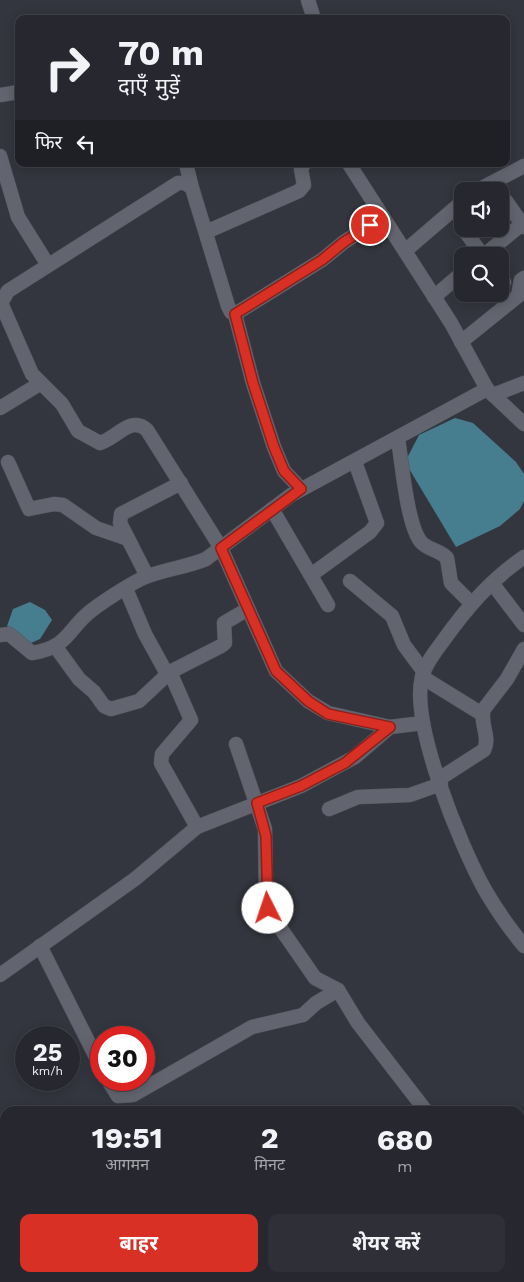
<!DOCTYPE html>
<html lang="hi">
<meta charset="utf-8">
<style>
:root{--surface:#27282f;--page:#2f3037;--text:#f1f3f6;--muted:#a4a6aa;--line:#43444b;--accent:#d93025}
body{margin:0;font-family:"Work Sans","Noto Sans Devanagari",sans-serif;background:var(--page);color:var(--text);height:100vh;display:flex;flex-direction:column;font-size:19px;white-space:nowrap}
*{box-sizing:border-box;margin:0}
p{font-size:16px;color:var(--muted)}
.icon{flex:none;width:28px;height:28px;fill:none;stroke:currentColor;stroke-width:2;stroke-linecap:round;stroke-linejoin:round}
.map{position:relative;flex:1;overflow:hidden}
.drawer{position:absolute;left:0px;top:1106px;width:525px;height:176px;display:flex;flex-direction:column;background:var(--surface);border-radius:15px 15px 0 0;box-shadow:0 2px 12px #0003,0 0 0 1px var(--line)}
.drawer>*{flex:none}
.hud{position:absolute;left:15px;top:15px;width:495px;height:152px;border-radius:10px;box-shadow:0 2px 12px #0003,0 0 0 1px var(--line);background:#27282f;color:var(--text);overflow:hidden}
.controls{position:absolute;left:454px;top:182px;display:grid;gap:10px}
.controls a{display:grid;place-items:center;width:55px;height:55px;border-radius:10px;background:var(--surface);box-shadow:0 2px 12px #0003,0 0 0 1px var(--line);font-size:25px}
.speed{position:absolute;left:15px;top:1026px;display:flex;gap:10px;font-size:25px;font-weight:700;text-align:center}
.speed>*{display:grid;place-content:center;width:65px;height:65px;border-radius:50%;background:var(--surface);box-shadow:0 2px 12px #0003,0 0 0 1px var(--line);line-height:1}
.speed small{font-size:12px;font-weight:400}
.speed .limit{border:8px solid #d22;background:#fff;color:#111}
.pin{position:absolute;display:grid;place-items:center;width:42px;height:42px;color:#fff;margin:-21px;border:2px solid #fff;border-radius:50%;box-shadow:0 1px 5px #0007}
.me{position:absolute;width:55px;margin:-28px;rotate:356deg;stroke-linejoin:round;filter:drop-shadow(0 0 4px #0008)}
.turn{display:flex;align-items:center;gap:18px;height:105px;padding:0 20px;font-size:22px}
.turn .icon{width:65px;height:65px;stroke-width:2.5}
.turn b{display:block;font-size:35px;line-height:42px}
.then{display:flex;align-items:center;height:48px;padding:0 20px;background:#0003;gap:10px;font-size:19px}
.eta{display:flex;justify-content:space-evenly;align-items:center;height:85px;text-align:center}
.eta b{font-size:30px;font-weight:700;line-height:35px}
.primary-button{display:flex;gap:10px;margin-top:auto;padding:10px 20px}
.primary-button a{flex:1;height:58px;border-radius:10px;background:var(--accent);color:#fff;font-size:20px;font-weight:700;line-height:58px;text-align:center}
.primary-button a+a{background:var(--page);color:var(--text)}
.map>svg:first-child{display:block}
.water{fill:#467d8f}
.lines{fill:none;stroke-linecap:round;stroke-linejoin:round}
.minor-casing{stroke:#52545c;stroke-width:15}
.minor{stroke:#62646f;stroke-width:14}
.route-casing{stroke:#8d1f18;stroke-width:12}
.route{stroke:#d93025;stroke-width:9}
</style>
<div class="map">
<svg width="524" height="1282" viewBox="0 0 524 1282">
<rect width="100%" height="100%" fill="#34363f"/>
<!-- water -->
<g class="water">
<polygon points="455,418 473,423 516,462 524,474 524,501 520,509 500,526 456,547 405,462 419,435"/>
<polygon points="30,602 45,610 52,620 40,639 31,643 7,626 13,609"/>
</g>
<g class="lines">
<defs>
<g id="minor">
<polyline points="308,0 314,19"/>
<polyline points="0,95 19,92"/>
<polyline points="0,156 18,217 48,265"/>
<polyline points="188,164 187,168 192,188"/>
<polyline points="349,164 451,323 487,389 524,424"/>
<polyline points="476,191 524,166"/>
<polyline points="506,201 524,227"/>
<path d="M 383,217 L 344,242 L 322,260 L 235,314 L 231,312 L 228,306 L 192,188 L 185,183 L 178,183 L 8,291 L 1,303 L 32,374 L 62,404 L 78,431 L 100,443 C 117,438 131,415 147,430 L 221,548 L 276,671 L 308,701 L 328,713 L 390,727"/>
<polyline points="465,231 483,256"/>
<polyline points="206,232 299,191 304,185 301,169 304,164"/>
<polyline points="405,251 462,202"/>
<polyline points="483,256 522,224"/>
<polyline points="500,277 504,282"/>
<polyline points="434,297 462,273"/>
<polyline points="235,314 253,383 274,447 284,471 301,489"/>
<polyline points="461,342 518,296 521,280 524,278"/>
<polyline points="493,395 524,383"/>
<polyline points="0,408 41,383"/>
<path d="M 398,439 C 402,463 407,525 421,542 C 428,550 440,550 447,558 L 451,583 L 471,603"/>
<polyline points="8,462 29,509 54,504 63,505 96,528 128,539"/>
<polyline points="272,509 328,605"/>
<path d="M 524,557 C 490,580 466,609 443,641 C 435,652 425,664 422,677 C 410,724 461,847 485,890 C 496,909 510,929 524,946"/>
<polyline points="311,575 370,532 377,523 355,462"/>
<polyline points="147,576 120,523 121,514 181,483"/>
<polyline points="350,581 392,616 404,645 424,672"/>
<polyline points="492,583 524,625"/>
<polyline points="126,589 145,634 167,674"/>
<path d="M 0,635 L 9,634 L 32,653 C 70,647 67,629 92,610 C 104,601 134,581 148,576 C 167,569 187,567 206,559 L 291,495 L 487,389"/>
<polyline points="55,646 79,679 94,692 104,706 111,709 139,701 170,672 221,646 225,643 224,623 248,609"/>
<polyline points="170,672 191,720 162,754 161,763 197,827"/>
<polyline points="422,677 482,714"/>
<polyline points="236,744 265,829 266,899 270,913 315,978 338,990 358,1023 426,1111"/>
<path d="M 439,779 L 484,750 C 491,737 479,723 484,709 L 507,679 L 524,649"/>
<polyline points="329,809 358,797 410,795 441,784"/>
<polyline points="40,946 101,1067"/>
<polyline points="0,975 135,879 197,827 301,786 355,757 390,727 423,723"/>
<polyline points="108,1080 118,1096 133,1095 252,1027 303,1015 316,1003 338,990"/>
<polyline points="520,1193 524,1195"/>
<polyline points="520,1213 524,1210"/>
<polyline points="520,1271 524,1268"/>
<polyline points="472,1278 481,1282"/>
<polyline points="424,1282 430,1278"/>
<polyline points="504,1282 511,1278"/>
</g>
</defs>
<!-- minor casing -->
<use href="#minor" class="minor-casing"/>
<!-- minor -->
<use href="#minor" class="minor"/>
</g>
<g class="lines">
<defs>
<polyline id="route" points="268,908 266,836 257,803 301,786 345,763 390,727 328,714 308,701 276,671 221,548 301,489 284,471 274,447 253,383 235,314 322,260 344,242 370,225"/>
</defs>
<!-- route casing -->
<use href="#route" class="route-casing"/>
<!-- route -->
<use href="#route" class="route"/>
</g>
</svg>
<div class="controls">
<a><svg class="icon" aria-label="sound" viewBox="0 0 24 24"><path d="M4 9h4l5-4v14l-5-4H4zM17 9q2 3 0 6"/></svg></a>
<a><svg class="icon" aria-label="search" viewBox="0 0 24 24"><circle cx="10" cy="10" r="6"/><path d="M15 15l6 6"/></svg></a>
</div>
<div class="speed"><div>25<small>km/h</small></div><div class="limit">30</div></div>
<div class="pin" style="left:370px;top:225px;background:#d93025"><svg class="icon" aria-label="arrive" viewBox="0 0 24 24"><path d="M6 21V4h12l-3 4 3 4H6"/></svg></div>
<svg class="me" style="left:268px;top:908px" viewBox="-20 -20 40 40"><circle r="19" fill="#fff"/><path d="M0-13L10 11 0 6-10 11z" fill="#d93025"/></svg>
<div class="hud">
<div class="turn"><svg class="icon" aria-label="right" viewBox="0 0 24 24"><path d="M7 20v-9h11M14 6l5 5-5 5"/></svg><div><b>70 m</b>दाएँ मुड़ें</div></div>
<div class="then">फिर<svg class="icon" aria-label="left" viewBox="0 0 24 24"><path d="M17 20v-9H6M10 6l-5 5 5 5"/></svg></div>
</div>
<section class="drawer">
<div class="eta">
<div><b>19:51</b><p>आगमन</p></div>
<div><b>2</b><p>मिनट</p></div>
<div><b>680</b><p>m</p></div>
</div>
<div class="primary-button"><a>बाहर</a><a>शेयर करें</a></div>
</section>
</div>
